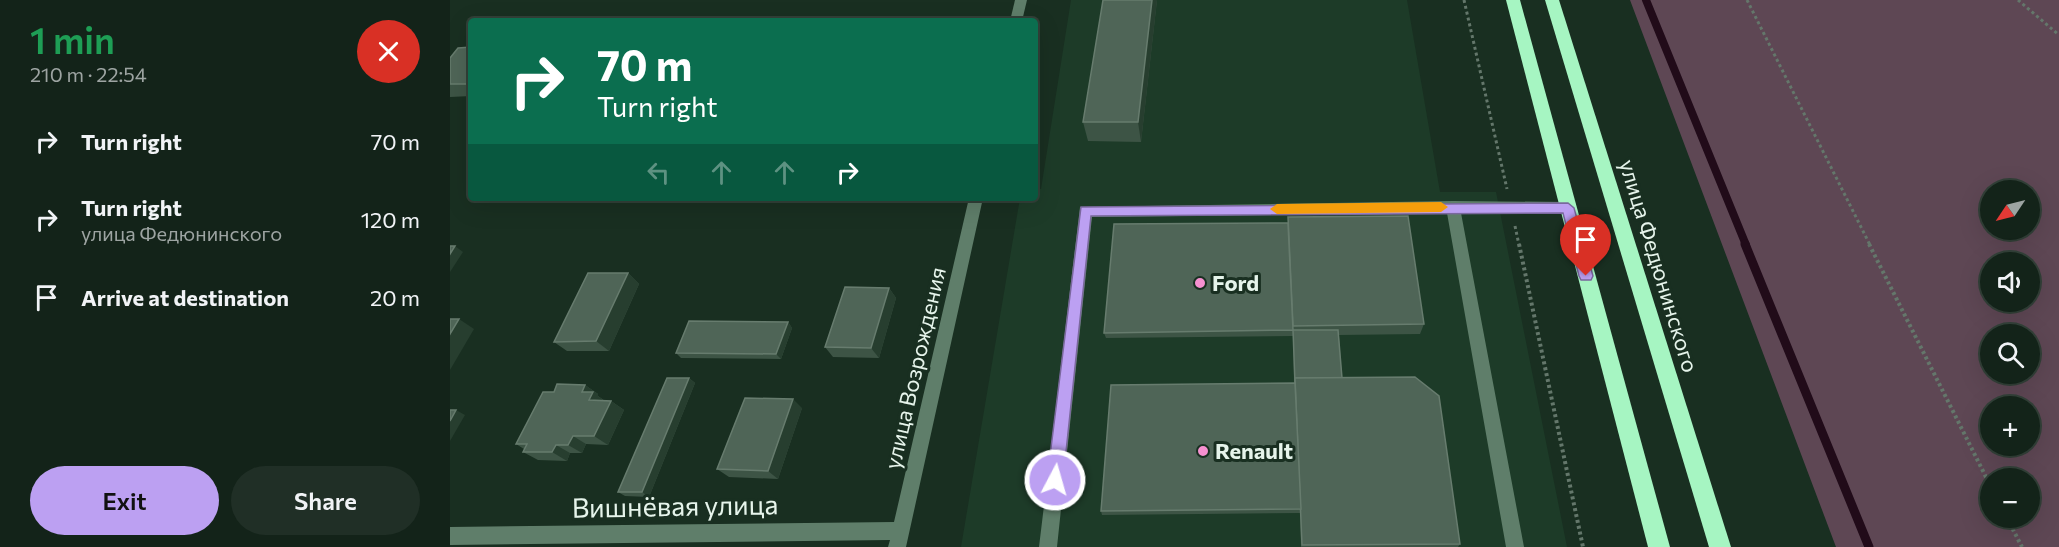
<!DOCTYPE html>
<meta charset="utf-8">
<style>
:root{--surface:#132319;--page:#202f26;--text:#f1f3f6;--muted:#9da4a2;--line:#324038;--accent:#bca0f2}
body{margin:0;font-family:Commissioner,sans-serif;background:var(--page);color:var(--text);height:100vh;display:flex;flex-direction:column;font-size:22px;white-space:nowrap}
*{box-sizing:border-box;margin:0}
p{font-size:20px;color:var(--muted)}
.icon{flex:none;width:33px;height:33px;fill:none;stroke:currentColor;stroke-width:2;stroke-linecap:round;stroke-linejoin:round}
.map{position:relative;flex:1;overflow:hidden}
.sheet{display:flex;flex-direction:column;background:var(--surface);width:450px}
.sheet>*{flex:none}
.top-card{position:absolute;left:18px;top:18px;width:570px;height:183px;border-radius:6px;box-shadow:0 6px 24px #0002,0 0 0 2px var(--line);background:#0b6e4f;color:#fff;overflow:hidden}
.needle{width:39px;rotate:235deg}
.controls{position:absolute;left:1530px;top:180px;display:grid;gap:12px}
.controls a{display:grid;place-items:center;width:60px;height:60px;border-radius:50%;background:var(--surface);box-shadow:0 6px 24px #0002,0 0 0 2px var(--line);font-size:30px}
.pin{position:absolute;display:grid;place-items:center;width:51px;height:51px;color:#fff;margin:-62px -26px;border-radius:50% 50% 50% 0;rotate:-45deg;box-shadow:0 0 6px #0007}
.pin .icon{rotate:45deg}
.me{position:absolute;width:66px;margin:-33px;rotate:6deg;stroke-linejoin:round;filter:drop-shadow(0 0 4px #0008)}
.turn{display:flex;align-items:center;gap:21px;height:126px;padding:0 30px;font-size:27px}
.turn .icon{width:78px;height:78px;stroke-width:2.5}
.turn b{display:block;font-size:42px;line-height:51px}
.lanes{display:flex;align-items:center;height:57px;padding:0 30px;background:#0003;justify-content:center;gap:30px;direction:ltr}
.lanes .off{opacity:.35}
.round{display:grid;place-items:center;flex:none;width:63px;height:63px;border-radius:32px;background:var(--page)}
.headline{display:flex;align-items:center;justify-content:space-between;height:102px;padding:0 30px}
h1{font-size:36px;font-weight:600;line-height:45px;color:#1e9e55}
.action{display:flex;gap:12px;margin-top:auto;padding:12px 30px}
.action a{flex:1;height:69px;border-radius:36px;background:var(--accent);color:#111;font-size:24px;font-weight:600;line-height:69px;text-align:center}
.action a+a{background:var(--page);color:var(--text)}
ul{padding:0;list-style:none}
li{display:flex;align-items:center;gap:18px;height:78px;padding:0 30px}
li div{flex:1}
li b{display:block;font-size:22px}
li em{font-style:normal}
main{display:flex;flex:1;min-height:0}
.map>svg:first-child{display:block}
.built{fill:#1d3b28}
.green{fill:#5e4754;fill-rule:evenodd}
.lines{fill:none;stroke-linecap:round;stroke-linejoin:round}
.stream-far1{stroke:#210b19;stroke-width:8}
.stream{stroke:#210b19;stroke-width:9}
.path-far1{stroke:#64776b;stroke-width:3;stroke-dasharray:3 3;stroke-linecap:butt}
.path{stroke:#64776b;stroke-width:4;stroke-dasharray:3 3;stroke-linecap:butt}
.minor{fill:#5f7e6a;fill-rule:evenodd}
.highway{fill:#a6f5c2;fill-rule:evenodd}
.wall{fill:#3d5445}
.shaded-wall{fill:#273e2f}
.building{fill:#4f6557;stroke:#677c6e;stroke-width:1.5}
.route{fill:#bca0f2;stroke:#7a689d;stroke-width:1.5}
.slow{fill:#f59e0b}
.poi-dot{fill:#f690d0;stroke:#192f21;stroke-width:2}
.labels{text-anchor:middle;stroke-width:6;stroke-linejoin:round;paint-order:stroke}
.street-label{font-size:22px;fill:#e6f4eb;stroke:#192f21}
.poi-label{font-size:22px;font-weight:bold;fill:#e6f4eb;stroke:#192f21;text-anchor:start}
.near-street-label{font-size:27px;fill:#e6f4eb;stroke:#192f21}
</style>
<main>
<section class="sheet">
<div class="headline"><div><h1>1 min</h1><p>210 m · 22:54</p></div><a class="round" style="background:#d93025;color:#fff"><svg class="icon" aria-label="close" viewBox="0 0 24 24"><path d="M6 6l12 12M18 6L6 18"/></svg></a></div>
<ul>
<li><svg class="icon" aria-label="right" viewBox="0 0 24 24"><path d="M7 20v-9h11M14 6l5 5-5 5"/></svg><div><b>Turn right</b></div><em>70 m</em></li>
<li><svg class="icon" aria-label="right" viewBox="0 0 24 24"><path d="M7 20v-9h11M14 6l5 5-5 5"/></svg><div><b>Turn right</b><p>улица Федюнинского</p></div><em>120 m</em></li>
<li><svg class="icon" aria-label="arrive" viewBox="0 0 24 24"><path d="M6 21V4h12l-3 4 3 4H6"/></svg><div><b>Arrive at destination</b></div><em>20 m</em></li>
</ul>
<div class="action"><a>Exit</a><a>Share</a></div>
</section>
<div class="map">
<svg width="1609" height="547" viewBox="0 0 1609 547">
<rect width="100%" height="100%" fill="#192f21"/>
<!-- built -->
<polygon class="built" points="621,0 957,0 990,192 1046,192 1117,547 511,547 570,198 585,198 585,189 591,189"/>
<!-- green -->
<path class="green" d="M 1180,0 L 1609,0 L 1609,547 L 1386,547 ZM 1540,190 L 1580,190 L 1580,230 L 1540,230 ZM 1540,262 L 1580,262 L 1580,302 L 1540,302 ZM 1540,334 L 1580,334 L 1580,374 L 1540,374 ZM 1540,406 L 1580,406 L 1580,446 L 1540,446 ZM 1540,478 L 1580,478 L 1580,518 L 1540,518 Z"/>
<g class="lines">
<!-- stream-far1 -->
<polyline class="stream-far1" points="1196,0 1296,245"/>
<!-- stream -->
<polyline class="stream" points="1295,244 1419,547"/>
<!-- path-far1 -->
<g class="path-far1">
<polyline points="1014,0 1057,189"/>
<polyline points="1297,0 1420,245"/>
<polyline points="1568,0 1609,35"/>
<polyline points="1065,226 1069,245"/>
</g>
<!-- path -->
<g class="path">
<polyline points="1069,244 1133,547"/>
<polyline points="1419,244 1540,485"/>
<polyline points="1557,518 1572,547"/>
</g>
<!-- minor -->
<g class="minor">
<polygon points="565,0 577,0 572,21 560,21"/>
<polygon points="519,198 533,198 456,547 438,547 440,540 0,545 0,527 444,522"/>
<polygon points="1003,201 1118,202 1123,204 1125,208 1123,212 1118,214 1011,213 1074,547 1056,547 997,213 642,217 607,547 589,547 630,207"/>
</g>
<!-- highway -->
<g class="highway">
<polygon points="1056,0 1070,0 1220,547 1198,547"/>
<polygon points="1095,0 1109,0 1281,547 1259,547"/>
</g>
</g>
<!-- wall -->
<g class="wall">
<polygon points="707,0 691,142 638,141 633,122"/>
<polygon points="21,47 21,96 0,97 0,58"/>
<polygon points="838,217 974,324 970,334 889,335 892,378 1010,544 1008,547 851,547 850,513 652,515 651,511 844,383 843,336 656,338 654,333 838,223"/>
<polygon points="178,273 189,284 159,351 117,351 104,342"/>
<polygon points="439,288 446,298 429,358 383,357 375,347"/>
<polygon points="338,322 342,328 331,359 231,358 226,353"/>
<polygon points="239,378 245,383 199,497 175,496 168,492"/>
<polygon points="135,385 148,394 148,396 155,401 161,401 174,410 158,445 136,444 132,453 120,453 117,461 88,460 73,452 74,449 66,444 104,392"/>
<polygon points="352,408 328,479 279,477 267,469"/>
</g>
<!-- shaded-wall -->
<g class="shaded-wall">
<polygon points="702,0 707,0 691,142 688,122"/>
<polygon points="5,246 13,252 0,272 0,254"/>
<polygon points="178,273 189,284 159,351 146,341"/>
<polygon points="439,288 446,298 429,358 421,348"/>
<polygon points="9,319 24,329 0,370 0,334"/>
<polygon points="338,322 342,328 331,359 326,354"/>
<polygon points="239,378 245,383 199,497 192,492"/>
<polygon points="135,385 148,394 148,396 156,402 139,400 132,392"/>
<polygon points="343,399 352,408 328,479 318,471"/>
<polygon points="161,401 174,410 158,445 144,436"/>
<polygon points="6,410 15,415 0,441 0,421"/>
<polygon points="123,436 136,444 132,453 118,445"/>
<polygon points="106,445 120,453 117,461 102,452"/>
</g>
<!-- building -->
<g class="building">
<polygon points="653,0 702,0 688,122 633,122"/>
<polygon points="21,47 21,84 0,84 0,58 8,48"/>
<polygon points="958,216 974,324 843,326 838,217"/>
<polygon points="838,223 843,330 888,330 892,378 845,378 845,383 843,330 654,333 664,224"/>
<polygon points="0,246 5,246 0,254"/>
<polygon points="138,273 178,273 146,341 104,342"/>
<polygon points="395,287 439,288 421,348 375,347"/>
<polygon points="0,319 9,319 0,334"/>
<polygon points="239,321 338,322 326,354 226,353"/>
<polygon points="965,377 989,396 1010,544 852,545 845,378"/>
<polygon points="217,378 239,378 192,492 168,492"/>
<polygon points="845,383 851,509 651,511 661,385"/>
<polygon points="107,384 135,385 132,392 143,392 139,400 161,401 144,436 123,436 118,445 106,445 102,452 73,452 77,444 66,444 93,392 104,392"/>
<polygon points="295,398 343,399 318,471 267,469"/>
<polygon points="0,410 6,410 0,421"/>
</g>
<!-- route -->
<polygon class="route" points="1118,203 1124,208 1143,276 1141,280 1131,280 1129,276 1113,213 641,216 613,480 611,485 605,487 600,485 597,480 631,207"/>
<!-- slow -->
<polygon class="slow" points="991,202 998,207 991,212 827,214 820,209 827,204"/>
<!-- markers -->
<g class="poi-dot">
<circle cx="750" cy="283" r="6"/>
<circle cx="753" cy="451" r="6"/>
</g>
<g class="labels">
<!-- street labels -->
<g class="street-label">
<text transform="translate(1209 266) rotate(73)" y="8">улица Федюнинского</text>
<text transform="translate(465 368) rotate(-77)" y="8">улица Возрождения</text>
</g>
<!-- poi labels -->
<g class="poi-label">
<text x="762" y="291">Ford</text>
<text x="765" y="459">Renault</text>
</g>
<!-- near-street labels -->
<g class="near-street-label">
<text transform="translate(225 507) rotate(-1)" y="9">Вишнёвая улица</text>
</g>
</g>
</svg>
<div class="controls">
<a><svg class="needle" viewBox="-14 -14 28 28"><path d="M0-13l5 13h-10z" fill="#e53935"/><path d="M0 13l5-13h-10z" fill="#9da4a2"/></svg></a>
<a><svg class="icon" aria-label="sound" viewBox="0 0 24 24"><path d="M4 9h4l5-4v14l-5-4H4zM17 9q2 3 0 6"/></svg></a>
<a><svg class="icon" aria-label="search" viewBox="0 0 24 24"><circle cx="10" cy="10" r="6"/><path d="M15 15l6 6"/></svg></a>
<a>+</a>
<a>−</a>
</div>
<div class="pin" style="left:1136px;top:276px;background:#d93025"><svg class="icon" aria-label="arrive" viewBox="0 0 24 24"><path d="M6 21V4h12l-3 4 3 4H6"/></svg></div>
<svg class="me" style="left:605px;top:480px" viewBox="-20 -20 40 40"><circle r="17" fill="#bca0f2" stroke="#fff" stroke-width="3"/><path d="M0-11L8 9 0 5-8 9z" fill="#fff"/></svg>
<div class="top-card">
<div class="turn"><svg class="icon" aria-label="right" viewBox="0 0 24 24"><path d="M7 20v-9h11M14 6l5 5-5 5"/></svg><div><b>70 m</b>Turn right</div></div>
<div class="lanes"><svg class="icon off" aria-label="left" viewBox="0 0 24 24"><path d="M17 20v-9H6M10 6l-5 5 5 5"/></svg><svg class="icon off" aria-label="ahead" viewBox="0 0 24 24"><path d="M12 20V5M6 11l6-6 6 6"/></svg><svg class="icon off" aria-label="ahead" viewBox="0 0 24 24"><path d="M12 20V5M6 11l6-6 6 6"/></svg><svg class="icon" aria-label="right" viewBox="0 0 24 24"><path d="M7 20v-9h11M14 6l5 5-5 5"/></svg></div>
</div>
</div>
</main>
